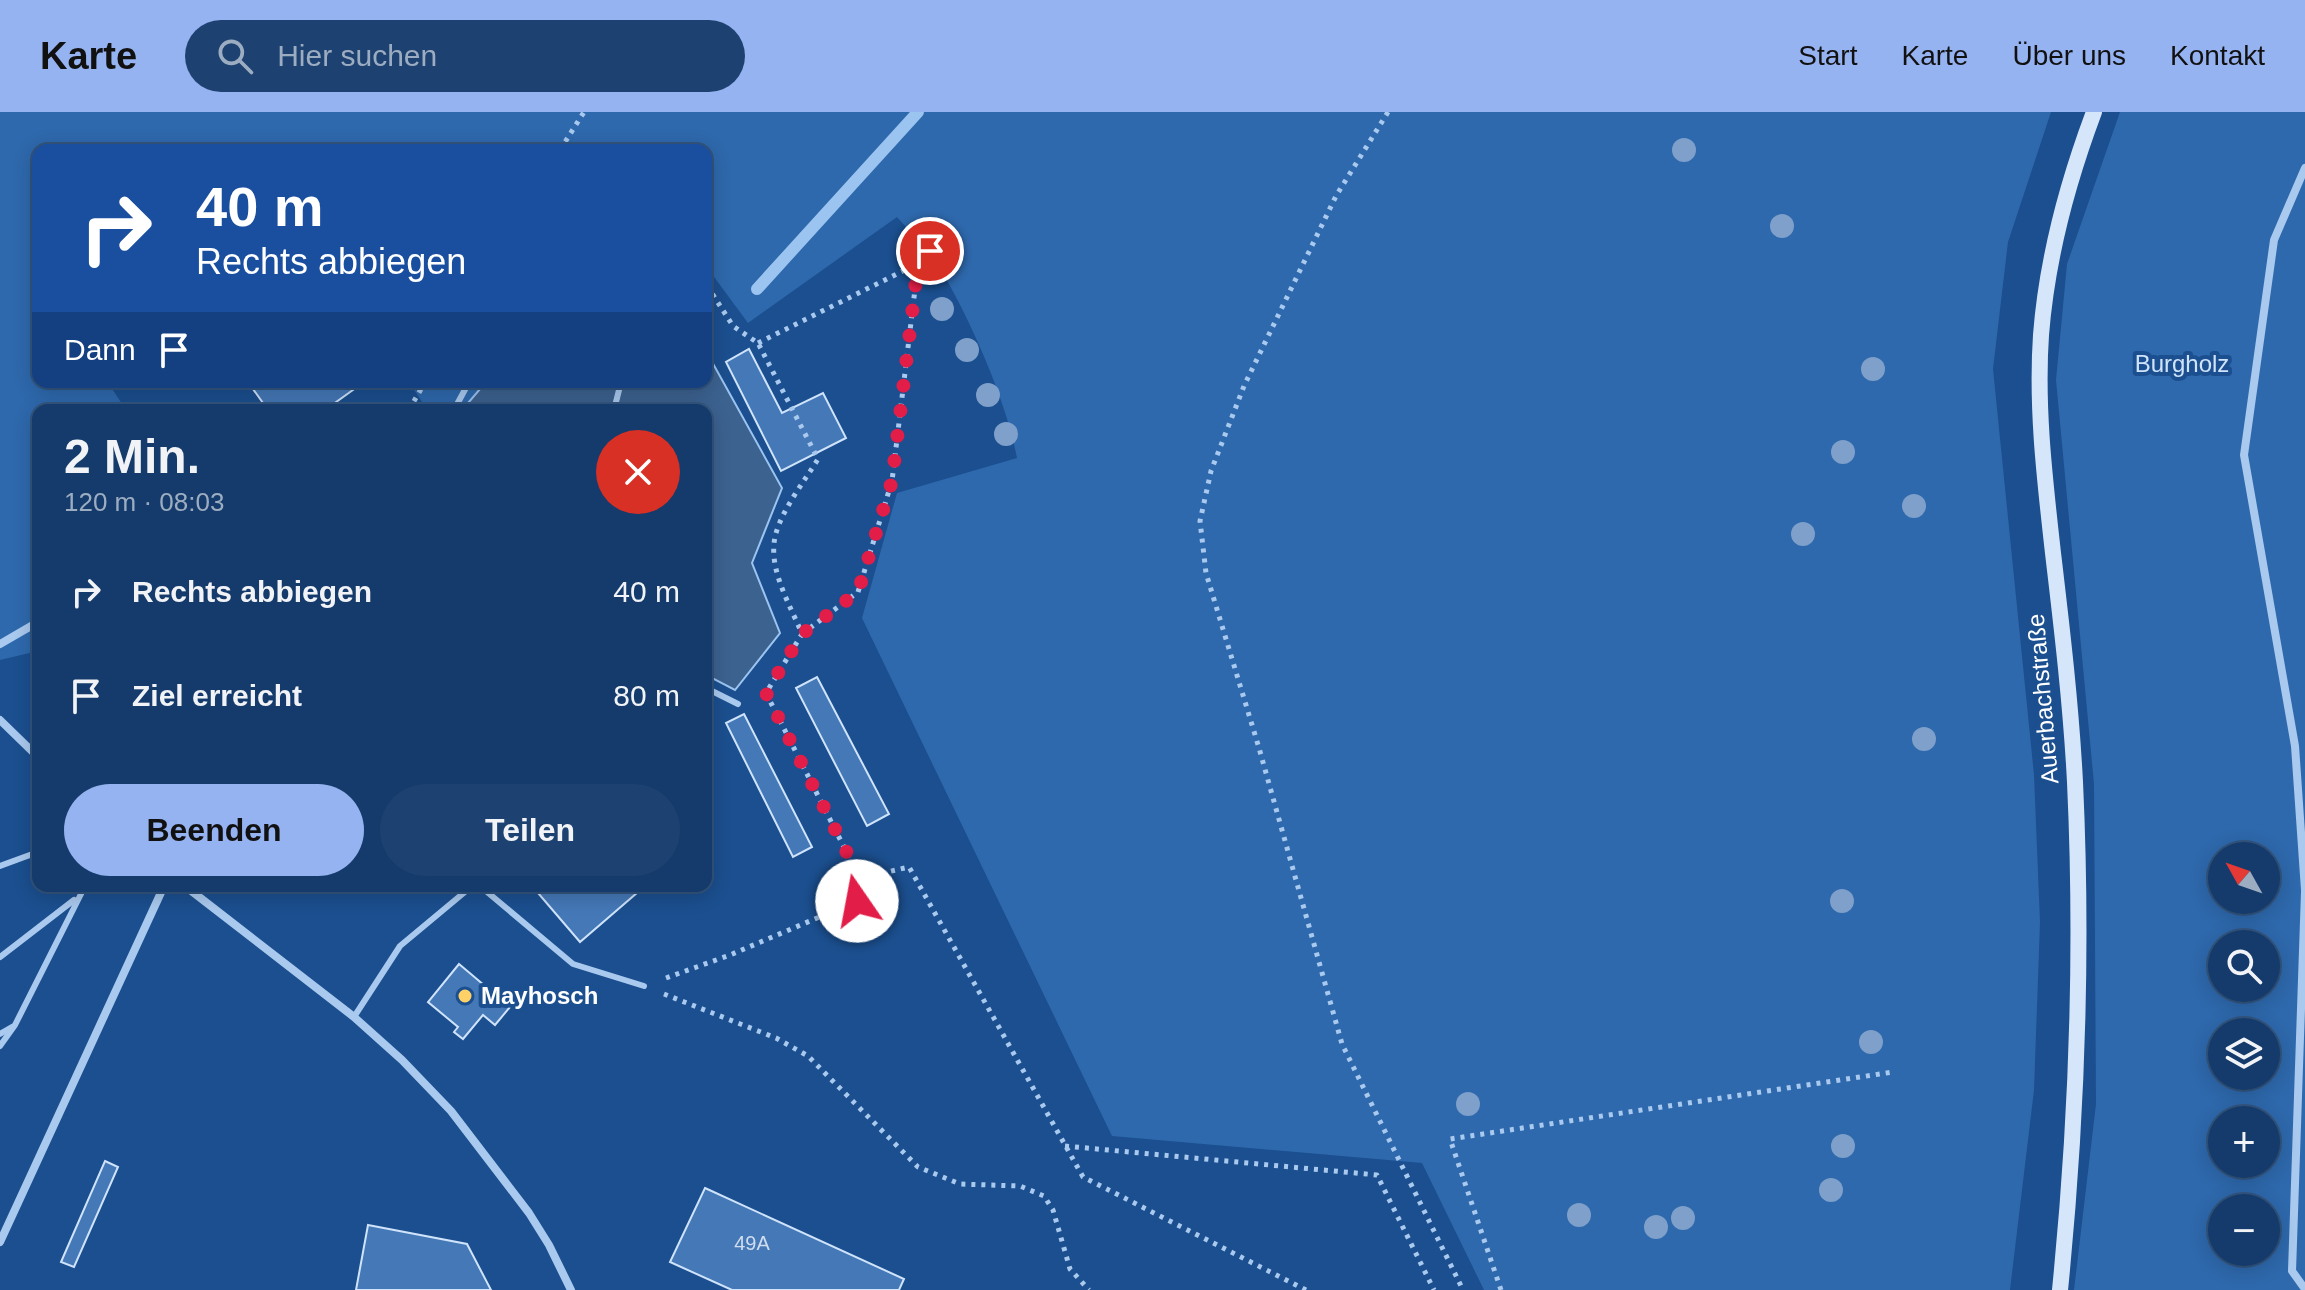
<!DOCTYPE html>
<html lang="de">
<meta charset="utf-8">
<style>
:root{--surface:#143b6b;--page:#1d4271;--text:#f1f3f6;--muted:#9dadc1;--line:#33557e;--accent:#95b2f1}
body{margin:0;font-family:Arial,sans-serif;background:var(--page);color:var(--text);height:100vh;display:flex;flex-direction:column;font-size:30px;white-space:nowrap}
*{box-sizing:border-box;margin:0}
p{font-size:26px;color:var(--muted)}
.icon{flex:none;width:44px;height:44px;fill:none;stroke:currentColor;stroke-width:2;stroke-linecap:round;stroke-linejoin:round}
.map{position:relative;flex:1;overflow:hidden}
.panel{position:absolute;left:32px;top:292px;width:680px;height:488px;display:flex;flex-direction:column;background:var(--surface);border-radius:16px;box-shadow:0 4px 20px #0003,0 0 0 2px var(--line)}
.panel>*{flex:none}
.guide{position:absolute;left:32px;top:32px;width:680px;height:244px;border-radius:16px;box-shadow:0 4px 20px #0003,0 0 0 2px var(--line);background:#1a4fa0;color:#fff;overflow:hidden}
.needle{width:52px;rotate:310deg}
.buttons{position:absolute;left:2208px;top:730px;display:grid;gap:16px}
.buttons a{display:grid;place-items:center;width:72px;height:72px;border-radius:50%;background:var(--surface);box-shadow:0 4px 20px #0003,0 0 0 2px var(--line);font-size:40px}
.pin{position:absolute;display:grid;place-items:center;width:68px;height:68px;color:#fff;margin:-34px;border:4px solid #fff;border-radius:50%;box-shadow:0 2px 8px #0007}
.me{position:absolute;width:88px;margin:-44px;rotate:348deg;stroke-linejoin:round;filter:drop-shadow(0 0 6px #0008)}
.turn{display:flex;align-items:center;gap:28px;height:168px;padding:0 32px;font-size:36px}
.turn .icon{width:104px;height:104px;stroke-width:2.5}
.turn b{display:block;font-size:56px;line-height:68px}
.then{display:flex;align-items:center;height:76px;padding:0 32px;background:#0003;gap:16px;font-size:30px}
.round{display:grid;place-items:center;flex:none;width:84px;height:84px;border-radius:42px;background:var(--page)}
.overview{display:flex;align-items:center;justify-content:space-between;height:136px;padding:0 32px}
h1{font-size:48px;font-weight:700;line-height:60px}
.primary-button{display:flex;gap:16px;margin-top:auto;padding:16px 32px}
.primary-button a{flex:1;height:92px;border-radius:48px;background:var(--accent);color:#111;font-size:32px;font-weight:700;line-height:92px;text-align:center}
.primary-button a+a{background:var(--page);color:var(--text)}
ul{padding:0;list-style:none}
li{display:flex;align-items:center;gap:24px;height:104px;padding:0 32px}
li div{flex:1}
li b{display:block;font-size:30px}
li em{font-style:normal}
header{display:flex;align-items:center;gap:48px;box-sizing:border-box;height:112px;padding:0 40px;background:var(--accent);color:#111}
header strong{font-size:38px}
nav{display:flex;gap:44px;margin-inline-start:auto;font-size:28px}
.search{width:560px;height:72px;background:var(--page);display:flex;align-items:center;gap:20px;box-sizing:border-box;padding:0 28px;border-radius:44px;color:var(--muted);font-size:30px}
.map>svg:first-child{display:block}
.green{fill:#2e69ad;fill-rule:evenodd}
.water{fill:#3c6290;stroke:#9cc4f0;stroke-width:2}
.lines{fill:none;stroke-linecap:round;stroke-linejoin:round}
.stream{stroke:#9cc4f0;stroke-width:12}
.building{fill:#4478b7;stroke:#cfe3fa;stroke-width:2}
.path{stroke:#a9c9ee;stroke-width:5;stroke-dasharray:4 6;stroke-linecap:butt}
.service{stroke:#a9c9ee;stroke-width:6}
.minor{stroke:#a9c9ee;stroke-width:8}
.secondary{stroke:#d6e6fa;stroke-width:16}
.tree{fill:#7ea0ca}
.route{stroke:#e11d48;stroke-width:14;stroke-dasharray:0 25.2}
.poi-dot{fill:#ffd166;stroke:#1b4f8f;stroke-width:3}
.labels{text-anchor:middle;stroke-width:8;stroke-linejoin:round;paint-order:stroke}
.number-label{font-size:20px;fill:#d0dded}
.park-label{font-size:24px;fill:#cfe3fa;stroke:#1b4f8f}
.street-label{font-size:24px;fill:#fff;stroke:#1b4f8f}
.poi-label{font-size:24px;font-weight:bold;fill:#fff;stroke:#1b4f8f;text-anchor:start}
</style>
<header>
<strong>Karte</strong>
<div class="search"><svg class="icon" aria-label="search" viewBox="0 0 24 24"><circle cx="10" cy="10" r="6"/><path d="M15 15l6 6"/></svg>Hier suchen</div>
<nav><a>Start</a><a>Karte</a><a>Über uns</a><a>Kontakt</a></nav>
</header>
<div class="map">
<svg width="2305" height="1178" viewBox="0 0 2305 1178">
<rect width="100%" height="100%" fill="#1b4f8f"/>
<!-- green -->
<g class="green">
<path d="M 0,0 L 2051,0 L 2008,130 L 1993,257 L 2034,663 L 2040,810 L 2034,978 L 2010,1178 L 1484,1178 L 1422,1051 L 1112,1024 L 862,506 L 897,381 L 1017,346 C 1007,290 968,201 937,152 C 927,135 910,120 897,105 L 748,211 L 706,154 L 706,38 L 38,38 L 38,270 L 112,270 L 109,272 L 126,298 L 38,298 L 38,539 L 0,548 Z"/>
<path d="M 2120,0 L 2305,0 L 2305,1178 L 2074,1178 L 2096,992 L 2094,672 L 2056,268 L 2067,152 ZM 2222,744 L 2266,744 L 2266,788 L 2222,788 ZM 2222,832 L 2266,832 L 2266,876 L 2222,876 ZM 2222,920 L 2266,920 L 2266,964 L 2222,964 ZM 2222,1008 L 2266,1008 L 2266,1052 L 2222,1052 ZM 2222,1096 L 2266,1096 L 2266,1140 L 2222,1140 Z"/>
<polygon points="409,270 486,270 462,298 426,296"/>
</g>
<!-- water -->
<polygon class="water" points="706,239 782,376 752,451 780,521 735,578 706,563 706,298 462,298 486,270 706,270"/>
<g class="lines">
<!-- stream -->
<polyline class="stream" points="757,177 918,0"/>
</g>
<!-- building -->
<g class="building">
<polygon points="749,237 782,301 823,281 846,326 781,359 726,250"/>
<polygon points="248,270 364,270 325,298 268,298"/>
<polygon points="817,565 889,702 867,714 796,576"/>
<polygon points="744,602 812,735 793,745 726,611"/>
<polygon points="532,774 645,774 580,830"/>
<polygon points="459,852 510,895 495,913 483,903 463,927 454,920 458,915 428,890"/>
<polygon points="105,1049 118,1055 74,1155 61,1150"/>
<polygon points="705,1076 904,1167 899,1178 732,1178 670,1150"/>
<polygon points="368,1113 467,1132 491,1178 356,1178"/>
</g>
<g class="lines">
<!-- path -->
<g class="path">
<polyline points="1388,0 1336,84 1244,274 1211,359 1200,409 1206,461 1259,636 1342,932 1463,1178"/>
<polyline points="560,38 584,0"/>
<polyline points="758,231 917,152"/>
<polyline points="409,298 425,270"/>
<polyline points="802,522 858,480 892,369 918,152 942,126"/>
<polyline points="852,768 909,755 1083,1065 1306,1178"/>
<path d="M 666,866 L 730,843 L 857,789 L 847,741 L 766,581 L 802,522 C 791,495 771,462 774,432 C 776,405 804,370 818,347 L 758,231 L 733,214 L 706,172"/>
<polyline points="664,882 776,926 808,944 918,1055 960,1072 1020,1074 1044,1084 1053,1098 1070,1157 1089,1178"/>
<polyline points="1065,1034 1377,1063 1434,1178"/>
<polyline points="1501,1178 1450,1027 1893,960"/>
</g>
<!-- service -->
<g class="service">
<polyline points="454,298 469,270"/>
<polyline points="614,298 621,270"/>
<polyline points="706,576 738,592"/>
<polyline points="0,754 38,740"/>
<polyline points="480,774 573,852 644,874"/>
<polyline points="0,845 74,788"/>
<polyline points="354,905 400,834 472,774"/>
<polyline points="0,922 12,915"/>
<polyline points="0,934 15,913 85,774"/>
</g>
<!-- minor -->
<g class="minor">
<polyline points="2305,56 2274,128 2244,343 2295,634 2305,778"/>
<polyline points="0,532 38,510"/>
<polyline points="0,608 38,645"/>
<polyline points="185,774 354,905 402,948 451,999 529,1101 549,1133 571,1178"/>
<polyline points="2305,780 2292,1159 2305,1177"/>
<polyline points="0,1130 164,774"/>
</g>
<!-- secondary -->
<path class="secondary" d="M 2060,1178 C 2077,1009 2083,840 2075,670 C 2071,593 2062,517 2053,441 C 2045,369 2036,296 2041,223 C 2047,146 2067,72 2094,0"/>
</g>
<!-- trees -->
<g class="tree">
<circle cx="1684" cy="38" r="12"/>
<circle cx="1782" cy="114" r="12"/>
<circle cx="942" cy="197" r="12"/>
<circle cx="967" cy="238" r="12"/>
<circle cx="1873" cy="257" r="12"/>
<circle cx="988" cy="283" r="12"/>
<circle cx="1006" cy="322" r="12"/>
<circle cx="1843" cy="340" r="12"/>
<circle cx="1914" cy="394" r="12"/>
<circle cx="1803" cy="422" r="12"/>
<circle cx="1924" cy="627" r="12"/>
<circle cx="1842" cy="789" r="12"/>
<circle cx="1871" cy="930" r="12"/>
<circle cx="1468" cy="992" r="12"/>
<circle cx="1843" cy="1034" r="12"/>
<circle cx="1831" cy="1078" r="12"/>
<circle cx="1579" cy="1103" r="12"/>
<circle cx="1683" cy="1106" r="12"/>
<circle cx="1656" cy="1115" r="12"/>
</g>
<g class="lines">
<!-- route -->
<polyline class="route" points="857,789 847,741 766,581 802,522 858,480 892,369 918,152 930,139"/>
</g>
<!-- markers -->
<circle class="poi-dot" cx="465" cy="884" r="8"/>
<g class="labels">
<!-- number labels -->
<g class="number-label">
<text x="752" y="1138">49A</text>
</g>
<!-- park labels -->
<g class="park-label">
<text x="2182" y="260">Burgholz</text>
</g>
<!-- street labels -->
<g class="street-label">
<text transform="translate(2043 587) rotate(-95)" y="8">Auerbachstraße</text>
</g>
<!-- poi labels -->
<g class="poi-label">
<text x="481" y="892">Mayhosch</text>
</g>
</g>
</svg>
<div class="buttons">
<a><svg class="needle" viewBox="-14 -14 28 28"><path d="M0-13l5 13h-10z" fill="#e53935"/><path d="M0 13l5-13h-10z" fill="#9dadc1"/></svg></a>
<a><svg class="icon" aria-label="search" viewBox="0 0 24 24"><circle cx="10" cy="10" r="6"/><path d="M15 15l6 6"/></svg></a>
<a><svg class="icon" aria-label="layers" viewBox="0 0 24 24"><path d="M12 4l9 5-9 5-9-5zM3 14l9 5 9-5"/></svg></a>
<a>+</a>
<a>−</a>
</div>
<div class="pin" style="left:930px;top:139px;background:#d93025"><svg class="icon" aria-label="arrive" viewBox="0 0 24 24"><path d="M6 21V4h12l-3 4 3 4H6"/></svg></div>
<svg class="me" style="left:857px;top:789px" viewBox="-20 -20 40 40"><circle r="19" fill="#fff"/><path d="M0-13L10 11 0 6-10 11z" fill="#e11d48"/></svg>
<div class="guide">
<div class="turn"><svg class="icon" aria-label="right" viewBox="0 0 24 24"><path d="M7 20v-9h11M14 6l5 5-5 5"/></svg><div><b>40 m</b>Rechts abbiegen</div></div>
<div class="then">Dann<svg class="icon" aria-label="arrive" viewBox="0 0 24 24"><path d="M6 21V4h12l-3 4 3 4H6"/></svg></div>
</div>
<section class="panel">
<div class="overview"><div><h1>2 Min.</h1><p>120 m · 08:03</p></div><a class="round" style="background:#d93025;color:#fff"><svg class="icon" aria-label="close" viewBox="0 0 24 24"><path d="M6 6l12 12M18 6L6 18"/></svg></a></div>
<ul>
<li><svg class="icon" aria-label="right" viewBox="0 0 24 24"><path d="M7 20v-9h11M14 6l5 5-5 5"/></svg><div><b>Rechts abbiegen</b></div><em>40 m</em></li>
<li><svg class="icon" aria-label="arrive" viewBox="0 0 24 24"><path d="M6 21V4h12l-3 4 3 4H6"/></svg><div><b>Ziel erreicht</b></div><em>80 m</em></li>
</ul>
<div class="primary-button"><a>Beenden</a><a>Teilen</a></div>
</section>
</div>
